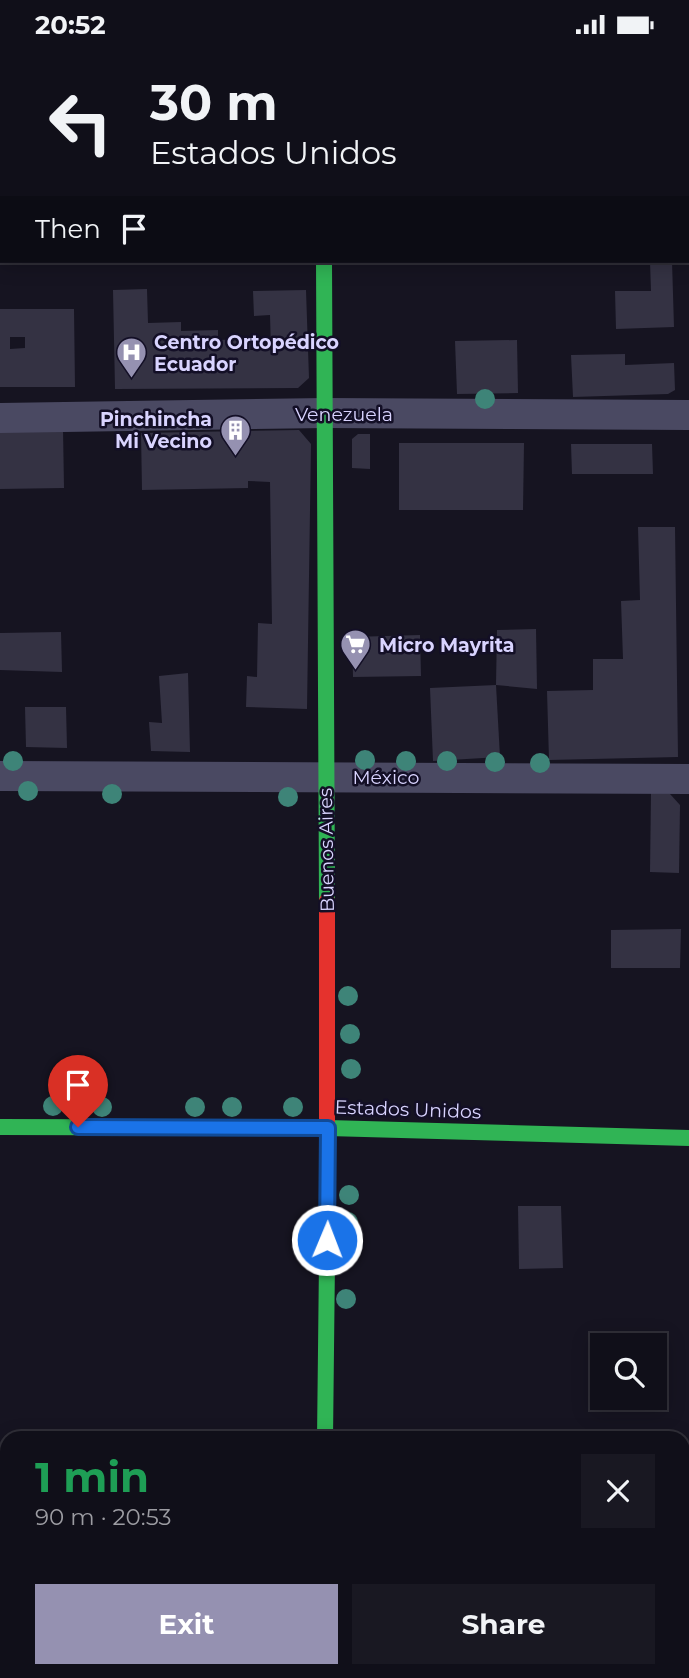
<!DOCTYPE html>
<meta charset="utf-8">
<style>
:root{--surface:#100f19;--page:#191822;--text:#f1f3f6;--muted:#9c9ca2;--line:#302f38;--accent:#9591b1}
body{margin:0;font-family:Montserrat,sans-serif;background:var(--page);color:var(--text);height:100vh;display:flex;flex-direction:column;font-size:26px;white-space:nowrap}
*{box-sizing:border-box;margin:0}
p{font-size:23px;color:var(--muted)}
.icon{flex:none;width:38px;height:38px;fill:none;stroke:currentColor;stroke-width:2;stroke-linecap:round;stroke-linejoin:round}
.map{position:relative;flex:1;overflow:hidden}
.sheet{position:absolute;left:0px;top:1382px;width:690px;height:247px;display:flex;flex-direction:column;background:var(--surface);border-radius:21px 21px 0 0;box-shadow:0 4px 18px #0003,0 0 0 2px var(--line)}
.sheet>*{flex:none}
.hud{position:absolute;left:0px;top:0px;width:690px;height:214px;box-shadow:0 4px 18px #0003,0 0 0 2px var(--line);background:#100f19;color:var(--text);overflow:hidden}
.buttons{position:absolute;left:590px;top:1284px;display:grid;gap:14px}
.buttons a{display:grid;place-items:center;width:77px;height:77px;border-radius:0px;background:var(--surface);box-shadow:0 4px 18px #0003,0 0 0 2px var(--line);font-size:35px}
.pin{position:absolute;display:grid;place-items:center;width:60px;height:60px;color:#fff;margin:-72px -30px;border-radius:50% 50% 50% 0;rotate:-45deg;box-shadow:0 0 7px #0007}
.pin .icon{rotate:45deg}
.me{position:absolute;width:77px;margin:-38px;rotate:1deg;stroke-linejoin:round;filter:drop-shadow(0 0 5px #0008)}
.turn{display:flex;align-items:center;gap:24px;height:147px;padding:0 35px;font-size:32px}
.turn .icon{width:91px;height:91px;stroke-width:2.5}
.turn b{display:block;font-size:49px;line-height:60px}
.then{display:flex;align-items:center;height:66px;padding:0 35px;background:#0003;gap:14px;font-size:26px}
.round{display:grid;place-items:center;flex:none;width:74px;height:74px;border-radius:0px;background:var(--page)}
.summary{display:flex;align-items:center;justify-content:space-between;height:119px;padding:0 35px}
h1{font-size:42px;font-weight:700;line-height:52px;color:#1e9e55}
.button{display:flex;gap:14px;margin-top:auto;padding:14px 35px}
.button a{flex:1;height:80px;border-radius:0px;background:var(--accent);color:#fff;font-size:28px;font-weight:700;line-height:80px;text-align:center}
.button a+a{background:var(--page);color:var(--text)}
.status{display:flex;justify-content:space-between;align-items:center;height:49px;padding:0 35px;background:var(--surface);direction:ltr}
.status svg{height:19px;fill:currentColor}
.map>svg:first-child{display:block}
.building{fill:#343243;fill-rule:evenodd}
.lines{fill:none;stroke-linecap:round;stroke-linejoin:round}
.street{stroke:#4a4962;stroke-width:30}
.fast{stroke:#30b455;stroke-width:16}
.jam{stroke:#e5322d;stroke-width:16}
.tree{fill:#3e8478}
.route-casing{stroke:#114b97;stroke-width:18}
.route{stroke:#1a73e8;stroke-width:12}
.labels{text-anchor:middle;stroke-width:5;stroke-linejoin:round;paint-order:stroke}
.poi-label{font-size:19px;font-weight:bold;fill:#d9d4ff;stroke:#130f26;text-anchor:start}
.street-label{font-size:19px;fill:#d9d4ff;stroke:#130f26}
</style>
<div class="status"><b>20:52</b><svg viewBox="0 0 49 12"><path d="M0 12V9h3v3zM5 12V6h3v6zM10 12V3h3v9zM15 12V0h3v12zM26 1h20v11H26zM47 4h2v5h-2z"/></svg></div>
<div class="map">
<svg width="689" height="1629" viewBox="0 0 689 1629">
<rect width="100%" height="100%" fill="#161421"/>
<!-- building -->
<g class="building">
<polygon points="672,212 674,278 616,280 615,242 651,242 650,213"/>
<polygon points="147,240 148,274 181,273 181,282 218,281 218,291 251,290 250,301 271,301 270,266 254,267 253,242 306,241 309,329 298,339 115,340 113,241"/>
<path d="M 0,260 L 74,260 L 75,338 L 0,338 ZM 10,288 L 25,288 L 25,299 L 10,300 Z"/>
<polygon points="517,291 518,344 457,345 455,292"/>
<polygon points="625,305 625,316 674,314 675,341 668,345 573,348 571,306"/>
<polygon points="0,379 63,379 64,439 0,440"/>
<polygon points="299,381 311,395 307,660 246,658 247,627 257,628 258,574 272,575 270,433 248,432 248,439 142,441 141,384"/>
<polygon points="358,385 370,385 370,420 352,419 352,390"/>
<polygon points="399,394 524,394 523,461 399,461"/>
<polygon points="571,395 652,395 653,425 572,425"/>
<polygon points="638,478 675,478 678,708 549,711 547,642 593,641 593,610 623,610 621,552 640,551"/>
<polygon points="536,580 537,640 496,636 497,581"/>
<polygon points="61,583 62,623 0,621 0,584"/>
<polygon points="420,586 421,627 353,628 352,588"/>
<polygon points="188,624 190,703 151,702 149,673 162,674 159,627"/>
<polygon points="496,636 500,708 433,712 430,639"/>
<polygon points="25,658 66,658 67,699 26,698"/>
<polygon points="651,744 670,745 680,756 679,824 650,823"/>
<polygon points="681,880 680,919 611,919 611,881"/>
<polygon points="518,1157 561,1157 563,1219 519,1220"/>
</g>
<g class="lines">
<!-- street -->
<g class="street">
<polyline points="325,0 325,2"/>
<polyline points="0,46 2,46"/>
<polyline points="688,49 689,49"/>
<polyline points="0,369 325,364 689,366"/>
<polyline points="0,727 689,730"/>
<polyline points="0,1429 7,1429"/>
<polyline points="682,1435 689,1435"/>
<polyline points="328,1629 328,1622"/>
</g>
<!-- fast -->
<g class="fast">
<polyline points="324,212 327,852"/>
<polyline points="0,1078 328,1079 689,1089"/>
<polyline points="325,1390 327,1211"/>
</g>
<!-- jam -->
<polyline class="jam" points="327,1211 327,852"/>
</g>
<!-- trees -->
<g class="tree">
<circle cx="485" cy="350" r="10"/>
<circle cx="365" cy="711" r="10"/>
<circle cx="13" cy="712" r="10"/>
<circle cx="406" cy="712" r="10"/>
<circle cx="447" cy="712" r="10"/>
<circle cx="495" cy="713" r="10"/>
<circle cx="540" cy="714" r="10"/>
<circle cx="28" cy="742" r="10"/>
<circle cx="112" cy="745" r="10"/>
<circle cx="288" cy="748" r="10"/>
<circle cx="348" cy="947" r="10"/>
<circle cx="350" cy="985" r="10"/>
<circle cx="351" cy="1020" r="10"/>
<circle cx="53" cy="1057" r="10"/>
<circle cx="102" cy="1058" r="10"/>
<circle cx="195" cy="1058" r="10"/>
<circle cx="232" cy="1058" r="10"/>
<circle cx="293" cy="1058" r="10"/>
<circle cx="349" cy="1146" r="10"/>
<circle cx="348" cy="1173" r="10"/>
<circle cx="347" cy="1207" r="10"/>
<circle cx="346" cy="1250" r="10"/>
</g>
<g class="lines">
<defs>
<polyline id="route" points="78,1078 328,1079 327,1191"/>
</defs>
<!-- route casing -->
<use href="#route" class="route-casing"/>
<!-- route -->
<use href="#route" class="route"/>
</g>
<!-- icons -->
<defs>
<symbol id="hospital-pin" viewBox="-11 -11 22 30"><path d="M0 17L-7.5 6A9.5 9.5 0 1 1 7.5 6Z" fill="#9591b1" stroke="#130f26"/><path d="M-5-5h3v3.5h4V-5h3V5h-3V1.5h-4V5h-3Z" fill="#fff"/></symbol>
<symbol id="building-pin" viewBox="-11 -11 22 30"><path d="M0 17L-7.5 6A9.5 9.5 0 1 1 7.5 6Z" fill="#9591b1" stroke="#130f26"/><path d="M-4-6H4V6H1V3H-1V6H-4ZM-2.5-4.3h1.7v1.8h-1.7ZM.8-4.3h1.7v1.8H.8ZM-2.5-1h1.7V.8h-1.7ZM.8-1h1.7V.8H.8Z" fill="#fff"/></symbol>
<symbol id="supermarket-pin" viewBox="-11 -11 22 30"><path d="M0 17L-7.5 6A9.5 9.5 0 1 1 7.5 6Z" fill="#9591b1" stroke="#130f26"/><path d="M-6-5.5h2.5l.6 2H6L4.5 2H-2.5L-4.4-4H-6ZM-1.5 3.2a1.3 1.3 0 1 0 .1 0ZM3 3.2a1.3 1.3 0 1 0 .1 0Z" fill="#fff"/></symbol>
</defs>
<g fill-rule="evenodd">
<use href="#hospital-pin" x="114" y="286" width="35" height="47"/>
<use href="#building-pin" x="218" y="364" width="35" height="47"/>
<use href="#supermarket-pin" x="338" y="578" width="35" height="47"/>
</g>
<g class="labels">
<!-- poi labels -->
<g class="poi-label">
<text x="154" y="300">Centro Ortopédico<tspan x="154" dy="22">Ecuador</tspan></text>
<text x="212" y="377" text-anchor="end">Pinchincha<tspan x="212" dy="22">Mi Vecino</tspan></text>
<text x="379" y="603">Micro Mayrita</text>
</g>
<!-- street labels -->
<g class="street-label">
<text x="344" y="372">Venezuela</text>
<text x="386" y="735">México</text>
<text transform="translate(326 801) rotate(-91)" y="7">Buenos Aires</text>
<text transform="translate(408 1060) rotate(2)" y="7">Estados Unidos</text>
</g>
</g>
</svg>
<div class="buttons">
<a><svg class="icon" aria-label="search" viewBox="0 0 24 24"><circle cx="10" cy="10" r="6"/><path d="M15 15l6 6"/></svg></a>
</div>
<div class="pin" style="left:78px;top:1078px;background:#d93025"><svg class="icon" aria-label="arrive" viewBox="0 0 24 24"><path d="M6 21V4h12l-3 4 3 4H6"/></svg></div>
<svg class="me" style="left:327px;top:1191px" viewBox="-20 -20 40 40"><circle r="17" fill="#1a73e8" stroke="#fff" stroke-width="3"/><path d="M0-11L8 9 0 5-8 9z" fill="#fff"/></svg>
<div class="hud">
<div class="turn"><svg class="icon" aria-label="left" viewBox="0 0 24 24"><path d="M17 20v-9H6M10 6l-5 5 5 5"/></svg><div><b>30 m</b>Estados Unidos</div></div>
<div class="then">Then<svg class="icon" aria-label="arrive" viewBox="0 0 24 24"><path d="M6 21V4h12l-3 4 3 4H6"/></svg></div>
</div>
<section class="sheet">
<div class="summary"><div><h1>1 min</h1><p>90 m · 20:53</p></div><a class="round"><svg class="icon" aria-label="close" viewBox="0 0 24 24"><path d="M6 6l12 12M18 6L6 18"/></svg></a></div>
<div class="button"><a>Exit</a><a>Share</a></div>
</section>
</div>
